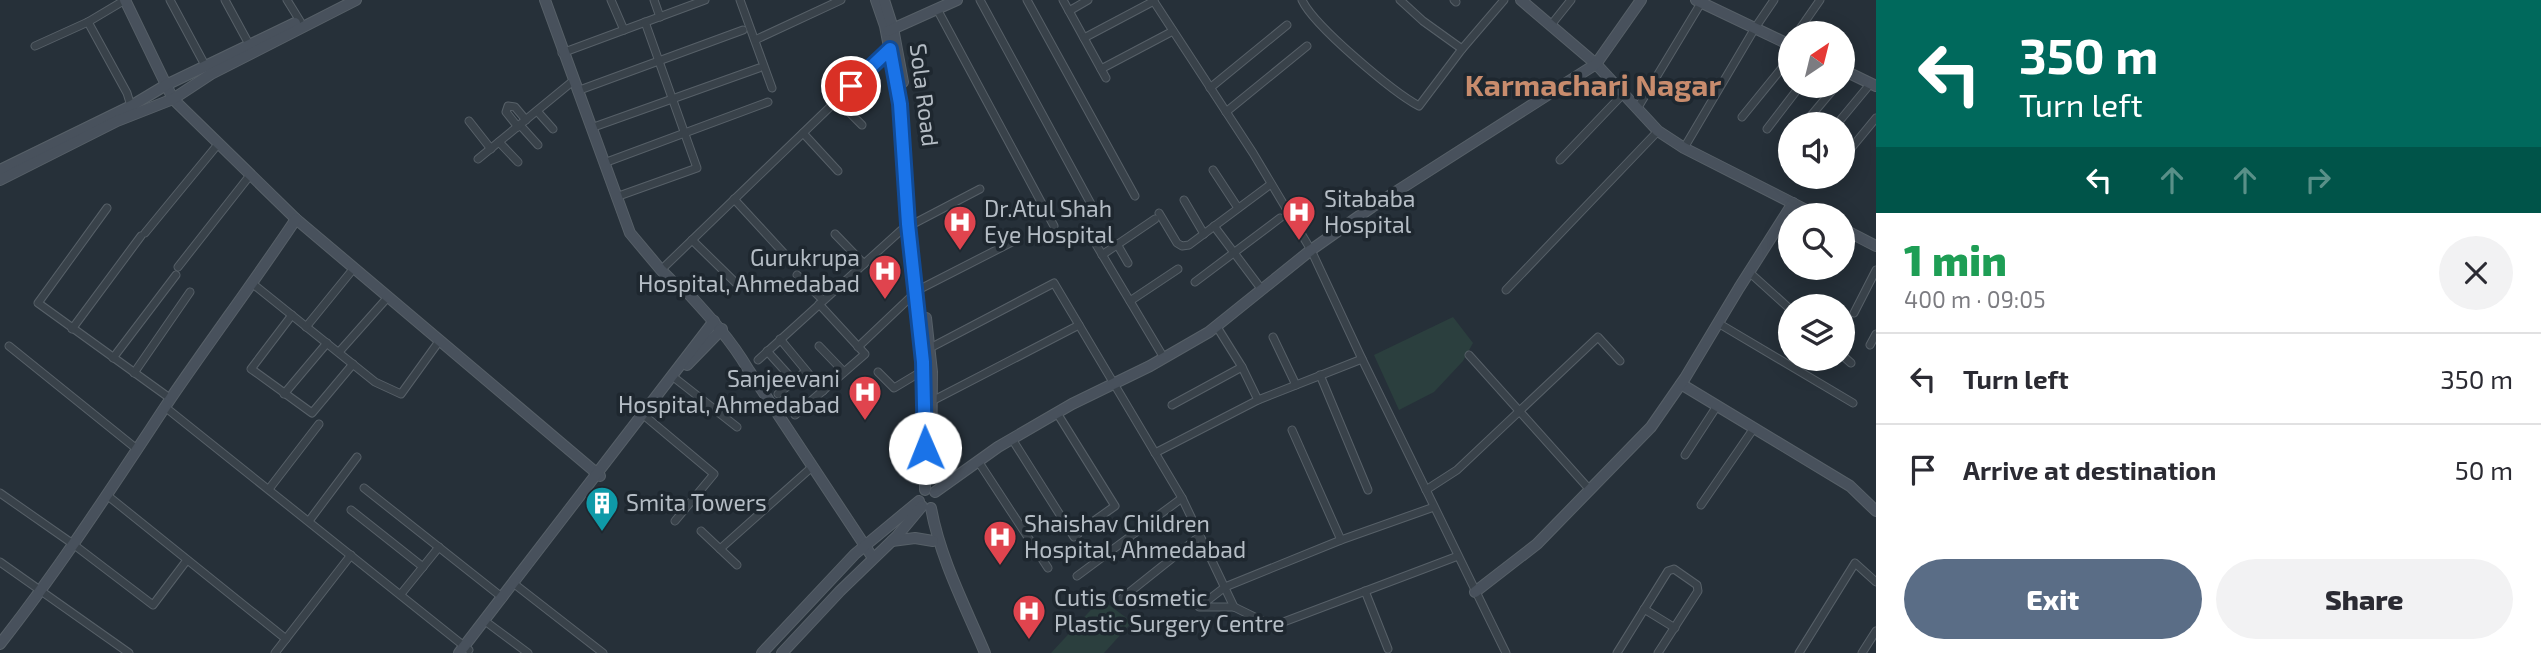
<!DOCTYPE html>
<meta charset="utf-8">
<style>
:root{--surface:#fff;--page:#f2f2f3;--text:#2b2b33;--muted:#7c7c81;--line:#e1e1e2;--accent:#5a6d86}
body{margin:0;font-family:"Exo 2",sans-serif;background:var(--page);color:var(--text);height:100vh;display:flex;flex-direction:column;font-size:26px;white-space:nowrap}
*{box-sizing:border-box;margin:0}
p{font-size:23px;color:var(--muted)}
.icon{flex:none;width:38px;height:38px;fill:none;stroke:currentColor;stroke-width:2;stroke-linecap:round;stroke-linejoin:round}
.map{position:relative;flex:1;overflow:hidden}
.drawer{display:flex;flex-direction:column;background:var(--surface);width:665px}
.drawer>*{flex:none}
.top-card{background:#00695c;color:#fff;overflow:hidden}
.needle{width:46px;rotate:35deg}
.controls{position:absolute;left:1778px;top:21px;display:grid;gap:14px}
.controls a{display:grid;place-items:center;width:77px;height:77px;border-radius:50%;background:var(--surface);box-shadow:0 4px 18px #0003;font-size:35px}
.pin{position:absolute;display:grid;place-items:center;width:60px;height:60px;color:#fff;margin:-30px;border:4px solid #fff;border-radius:50%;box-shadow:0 2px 7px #0007}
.me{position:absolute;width:77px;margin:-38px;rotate:359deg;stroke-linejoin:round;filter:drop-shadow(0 0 5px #0008)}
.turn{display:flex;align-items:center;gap:24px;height:147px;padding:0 28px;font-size:32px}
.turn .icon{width:91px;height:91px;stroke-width:2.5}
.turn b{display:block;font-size:49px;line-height:60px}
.lanes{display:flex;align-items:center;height:66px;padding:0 28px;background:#0003;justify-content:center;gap:35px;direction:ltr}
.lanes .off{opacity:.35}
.round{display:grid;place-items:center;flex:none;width:74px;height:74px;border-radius:37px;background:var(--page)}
.summary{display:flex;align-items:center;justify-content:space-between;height:119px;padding:0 28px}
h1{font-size:42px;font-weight:800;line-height:52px;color:#1e9e55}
.action{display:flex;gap:14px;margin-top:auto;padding:14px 28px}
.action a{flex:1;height:80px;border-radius:42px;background:var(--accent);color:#fff;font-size:28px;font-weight:800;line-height:80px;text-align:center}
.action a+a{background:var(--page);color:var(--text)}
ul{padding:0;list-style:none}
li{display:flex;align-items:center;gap:21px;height:91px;padding:0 28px;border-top:2px solid var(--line)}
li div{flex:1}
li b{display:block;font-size:26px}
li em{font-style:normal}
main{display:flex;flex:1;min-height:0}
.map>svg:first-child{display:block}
.green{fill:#2b3f3e}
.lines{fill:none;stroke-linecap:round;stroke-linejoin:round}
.street-casing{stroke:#576068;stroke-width:9}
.secondary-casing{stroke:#576068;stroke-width:12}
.street{stroke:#39424a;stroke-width:7}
.secondary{stroke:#48515c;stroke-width:10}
.route-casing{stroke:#114b97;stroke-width:18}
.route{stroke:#1a73e8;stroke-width:12}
.labels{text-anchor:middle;stroke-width:7;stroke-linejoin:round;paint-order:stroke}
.street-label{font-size:23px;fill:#b5bdc5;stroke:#1e272f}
.poi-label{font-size:23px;fill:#b5bdc5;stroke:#1e272f;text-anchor:start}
.district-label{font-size:30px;font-weight:bold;fill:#c88c6d;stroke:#1e272f}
</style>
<main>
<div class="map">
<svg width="1876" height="653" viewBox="0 0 1876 653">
<rect width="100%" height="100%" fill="#263039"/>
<!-- green -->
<g class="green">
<polygon points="1453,317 1473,343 1463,361 1434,392 1399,410 1374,355"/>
<polygon points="1101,599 1132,622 1104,653 1051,653"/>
</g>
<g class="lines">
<defs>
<g id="street">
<polyline points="170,0 206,67"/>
<polyline points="225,0 250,46"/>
<polyline points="287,0 300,21"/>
<polyline points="611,0 624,30"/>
<polyline points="654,0 660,17"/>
<polyline points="740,0 772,88"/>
<polyline points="980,0 1097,215"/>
<polyline points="1027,0 1135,196"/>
<polyline points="1063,0 1106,78"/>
<polyline points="1153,0 1253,153 1311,250 1362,359 1506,653"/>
<path d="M 1302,0 C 1314,26 1393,92 1419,106 L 1462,49"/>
<polyline points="1400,0 1423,21 1462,49 1504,0"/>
<polyline points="1454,0 1456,2"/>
<polyline points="937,9 1054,226"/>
<polyline points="1069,11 1088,0"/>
<polyline points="88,22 127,93 131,106"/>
<polyline points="1551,25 1571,0"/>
<polyline points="1797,33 1820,0"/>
<polyline points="1084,38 1154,1"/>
<polyline points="755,40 841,0"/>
<polyline points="35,46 88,22 125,0"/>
<polyline points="562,53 705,0"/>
<polyline points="1101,69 1173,31"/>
<polyline points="1210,88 1287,25"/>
<polyline points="577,91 743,30"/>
<polyline points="837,100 862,125"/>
<polyline points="1637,109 1701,3"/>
<polyline points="537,111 553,129"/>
<polyline points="1226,112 1307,46"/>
<polyline points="1742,117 1790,58"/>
<polyline points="469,121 491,149"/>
<polyline points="1804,124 1836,86"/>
<polyline points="1837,124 1871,83"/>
<polyline points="520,125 538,145"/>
<polyline points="518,127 506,112 508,106 515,107 526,120"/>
<polyline points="591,128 759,68"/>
<polyline points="1767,129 1800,86"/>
<polyline points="803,133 838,171"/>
<polyline points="499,142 518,162"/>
<polyline points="1684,148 1755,28 1774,0"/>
<polyline points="1843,158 1876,118"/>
<polyline points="478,159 573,81"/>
<polyline points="1560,160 1623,94"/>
<polyline points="604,163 768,102"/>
<polyline points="1213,170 1238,208"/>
<polyline points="616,197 697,168 645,22"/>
<polyline points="734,199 791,261"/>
<polyline points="1184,200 1204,234"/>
<polyline points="107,208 38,303 171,399"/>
<polyline points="1159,213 1177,243 1182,246 1189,245 1271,184"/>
<polyline points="915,223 980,189"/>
<polyline points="1214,226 1262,290"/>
<polyline points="1088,231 1164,358"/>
<polyline points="145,233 219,143"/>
<polyline points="835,234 864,264"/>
<polyline points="692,240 736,283"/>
<polyline points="1117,244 1128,263"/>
<polyline points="1102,255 1155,219"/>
<polyline points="178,267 251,174"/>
<polyline points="661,270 890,49"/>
<polyline points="1749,272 1790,309"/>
<polyline points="797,275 823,300"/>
<polyline points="1195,282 1280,218"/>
<polyline points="253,284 375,382 401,394 440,340"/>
<polyline points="922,288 1014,241"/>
<polyline points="1506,290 1658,131"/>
<polyline points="1130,301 1178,269"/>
<polyline points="1854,313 1876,270"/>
<polyline points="292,315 251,369 254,371 312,413 353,364"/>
<polyline points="1718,323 1853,403"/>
<polyline points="306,327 354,268"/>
<polyline points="1217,327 1242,367 1258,400"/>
<polyline points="72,329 141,236"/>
<polyline points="1273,337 1296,385"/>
<polyline points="780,339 823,391"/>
<polyline points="1870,345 1876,334"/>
<polyline points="9,346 138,450"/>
<polyline points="819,346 844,372"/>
<polyline points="858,347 916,292"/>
<polyline points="930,348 1054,283 1182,498 1234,607"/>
<polyline points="767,351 794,381"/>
<polyline points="339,352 388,297"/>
<polyline points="1469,355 1590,490"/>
<polyline points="1843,356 1851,363"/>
<polyline points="113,358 176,275"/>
<polyline points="758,360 908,224"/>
<polyline points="878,372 894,388 924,370"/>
<polyline points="134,373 190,292"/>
<polyline points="1320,375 1368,490"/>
<polyline points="676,379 737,427"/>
<polyline points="284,394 327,343"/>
<polyline points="778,394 806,371"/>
<polyline points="932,401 1079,325"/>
<polyline points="1172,405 1242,367"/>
<polyline points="165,407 469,650"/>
<polyline points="1057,413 1115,506 1084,528"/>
<polyline points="795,415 865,354 819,304"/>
<polyline points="646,417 714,474 675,521"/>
<polyline points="1292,430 1341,540"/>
<polyline points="1012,439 1074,537 1078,534"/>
<polyline points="1155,453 1258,400 1362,359"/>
<polyline points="1685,455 1717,406"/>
<polyline points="978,461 1048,568"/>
<polyline points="364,488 503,598"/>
<polyline points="269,489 319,424"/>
<polyline points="1426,490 1457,470 1598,337 1620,361"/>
<polyline points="0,493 73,544 153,605 187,560"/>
<polyline points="108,496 286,639"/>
<polyline points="1701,505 1754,428"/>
<polyline points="1434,507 1341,540 1225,587 1199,607 1234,607 1273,626 1458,556"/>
<polyline points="351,510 423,567"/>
<polyline points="309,521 357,457"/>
<polyline points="701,531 737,565"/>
<polyline points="720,549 812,467"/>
<polyline points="0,562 129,653"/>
<polyline points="1077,576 1182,498"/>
<polyline points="517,586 603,653"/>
<polyline points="1365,591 1388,649"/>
<polyline points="401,594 439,547"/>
<polyline points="1121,599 1200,536"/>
<polyline points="1644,609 1675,628"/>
<polyline points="489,624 528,653"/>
<polyline points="275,653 351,555"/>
<polyline points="1617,653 1668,571 1674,569 1697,585 1698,591 1658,653"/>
<polyline points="1799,653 1855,563 1876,582"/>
<polyline points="1862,653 1876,631"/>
</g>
<g id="secondary">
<polyline points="125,0 173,99 296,219 600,476"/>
<path d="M 545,0 L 630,233 L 661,270 L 680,289 L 686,291 C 709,316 731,340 748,369 L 873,558"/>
<polyline points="876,0 885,26 900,104 908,224 924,362 925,490"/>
<polyline points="884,0 893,28 903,82"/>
<polyline points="1521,0 1596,64 1658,131 1684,148 1816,215"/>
<polyline points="1696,0 1790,45"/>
<polyline points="888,31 957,0"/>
<polyline points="1843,70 1876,86"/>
<polyline points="0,170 131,106 166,85 295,23"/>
<polyline points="0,180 117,121 173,99 211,74 356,0"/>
<polyline points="1843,229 1876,246"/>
<polyline points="926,318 932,372 931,473"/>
<polyline points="687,365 722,329"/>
<polyline points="1681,384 1850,486 1876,511"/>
<polyline points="935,492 998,447 1072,404 1150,366 1209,332 1311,250 1372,207 1596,64 1641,0"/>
<path d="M 931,508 C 940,558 965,606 985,653"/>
<polyline points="892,541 915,538 933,541"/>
<polyline points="1475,592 1537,544 1651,427 1685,378 1739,288 1793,203"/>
<path d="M 0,644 C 62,565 116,481 171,398 C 212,338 256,279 296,219"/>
<polyline points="459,653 714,321"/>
<polyline points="762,653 855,554 919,501"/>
<polyline points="782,653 840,591 897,536 922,506"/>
</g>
</defs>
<!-- street casing -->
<use href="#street" class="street-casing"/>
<!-- secondary casing -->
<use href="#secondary" class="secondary-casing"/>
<!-- street -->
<use href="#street" class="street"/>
<!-- secondary -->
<use href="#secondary" class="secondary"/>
</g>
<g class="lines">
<defs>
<polyline id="route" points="851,86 890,49 900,104 908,224 923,362 925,448"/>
</defs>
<!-- route casing -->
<use href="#route" class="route-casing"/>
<!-- route -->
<use href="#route" class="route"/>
</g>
<!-- icons -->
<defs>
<symbol id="hospital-pin" viewBox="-11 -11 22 30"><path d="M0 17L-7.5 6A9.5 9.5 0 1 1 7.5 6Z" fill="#e0444e" stroke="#1e272f"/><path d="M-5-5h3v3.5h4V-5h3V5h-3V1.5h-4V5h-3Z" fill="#fff"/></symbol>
<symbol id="building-pin" viewBox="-11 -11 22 30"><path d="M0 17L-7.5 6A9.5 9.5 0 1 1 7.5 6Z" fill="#0f9aa8" stroke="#1e272f"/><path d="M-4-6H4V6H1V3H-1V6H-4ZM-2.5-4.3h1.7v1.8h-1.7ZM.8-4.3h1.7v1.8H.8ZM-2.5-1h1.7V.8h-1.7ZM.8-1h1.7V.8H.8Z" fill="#fff"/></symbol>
</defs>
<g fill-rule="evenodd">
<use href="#hospital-pin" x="1280" y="193" width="38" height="52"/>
<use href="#hospital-pin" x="941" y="203" width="38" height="52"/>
<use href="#hospital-pin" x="866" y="252" width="38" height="52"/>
<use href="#hospital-pin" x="846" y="373" width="38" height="52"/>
<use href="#building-pin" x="583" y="484" width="38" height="52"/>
<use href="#hospital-pin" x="981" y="518" width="38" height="52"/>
<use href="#hospital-pin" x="1010" y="592" width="38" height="52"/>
</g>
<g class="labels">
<!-- street labels -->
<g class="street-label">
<text transform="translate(924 95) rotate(83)" y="8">Sola Road</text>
</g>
<!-- poi labels -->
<g class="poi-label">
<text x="1324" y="207">Sitababa<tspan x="1324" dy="26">Hospital</tspan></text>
<text x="984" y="217">Dr.Atul Shah<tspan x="984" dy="26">Eye Hospital</tspan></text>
<text x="860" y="266" text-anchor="end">Gurukrupa<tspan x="860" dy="26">Hospital, Ahmedabad</tspan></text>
<text x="840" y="387" text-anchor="end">Sanjeevani<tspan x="840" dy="26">Hospital, Ahmedabad</tspan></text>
<text x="626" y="511">Smita Towers</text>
<text x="1024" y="532">Shaishav Children<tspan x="1024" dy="26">Hospital, Ahmedabad</tspan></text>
<text x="1054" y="606">Cutis Cosmetic<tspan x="1054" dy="26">Plastic Surgery Centre</tspan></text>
</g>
<!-- district labels -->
<g class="district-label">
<text x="1593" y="96">Karmachari Nagar</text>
</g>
</g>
</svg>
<div class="controls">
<a><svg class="needle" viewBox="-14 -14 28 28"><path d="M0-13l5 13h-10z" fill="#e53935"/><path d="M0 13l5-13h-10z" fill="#7c7c81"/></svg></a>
<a><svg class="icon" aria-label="sound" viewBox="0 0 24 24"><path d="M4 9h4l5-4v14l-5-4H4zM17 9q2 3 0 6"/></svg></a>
<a><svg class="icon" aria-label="search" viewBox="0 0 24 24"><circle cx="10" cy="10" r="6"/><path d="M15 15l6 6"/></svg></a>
<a><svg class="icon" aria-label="layers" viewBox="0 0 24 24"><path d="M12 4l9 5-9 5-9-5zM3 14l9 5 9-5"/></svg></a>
</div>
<div class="pin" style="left:851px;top:86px;background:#d93025"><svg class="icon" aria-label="arrive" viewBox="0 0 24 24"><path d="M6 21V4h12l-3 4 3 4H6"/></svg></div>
<svg class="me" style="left:925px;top:448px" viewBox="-20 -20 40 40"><circle r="19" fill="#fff"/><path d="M0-13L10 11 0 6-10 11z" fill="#1a73e8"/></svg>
</div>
<section class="drawer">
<div class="top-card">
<div class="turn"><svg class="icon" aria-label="left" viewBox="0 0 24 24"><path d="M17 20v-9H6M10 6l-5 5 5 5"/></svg><div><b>350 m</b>Turn left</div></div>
<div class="lanes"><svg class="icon" aria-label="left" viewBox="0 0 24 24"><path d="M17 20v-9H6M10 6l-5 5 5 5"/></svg><svg class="icon off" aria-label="ahead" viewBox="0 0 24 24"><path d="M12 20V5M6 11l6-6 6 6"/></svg><svg class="icon off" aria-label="ahead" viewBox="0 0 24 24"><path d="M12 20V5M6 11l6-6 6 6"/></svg><svg class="icon off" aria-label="right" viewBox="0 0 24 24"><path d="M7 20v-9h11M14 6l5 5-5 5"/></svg></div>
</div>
<div class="summary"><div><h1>1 min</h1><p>400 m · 09:05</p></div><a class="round"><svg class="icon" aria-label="close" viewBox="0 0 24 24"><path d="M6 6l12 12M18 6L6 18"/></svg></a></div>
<ul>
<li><svg class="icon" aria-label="left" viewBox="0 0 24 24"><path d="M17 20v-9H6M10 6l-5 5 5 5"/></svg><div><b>Turn left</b></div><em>350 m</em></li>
<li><svg class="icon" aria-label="arrive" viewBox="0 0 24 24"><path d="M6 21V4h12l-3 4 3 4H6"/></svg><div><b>Arrive at destination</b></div><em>50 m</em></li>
</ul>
<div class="action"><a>Exit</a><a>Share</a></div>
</section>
</main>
